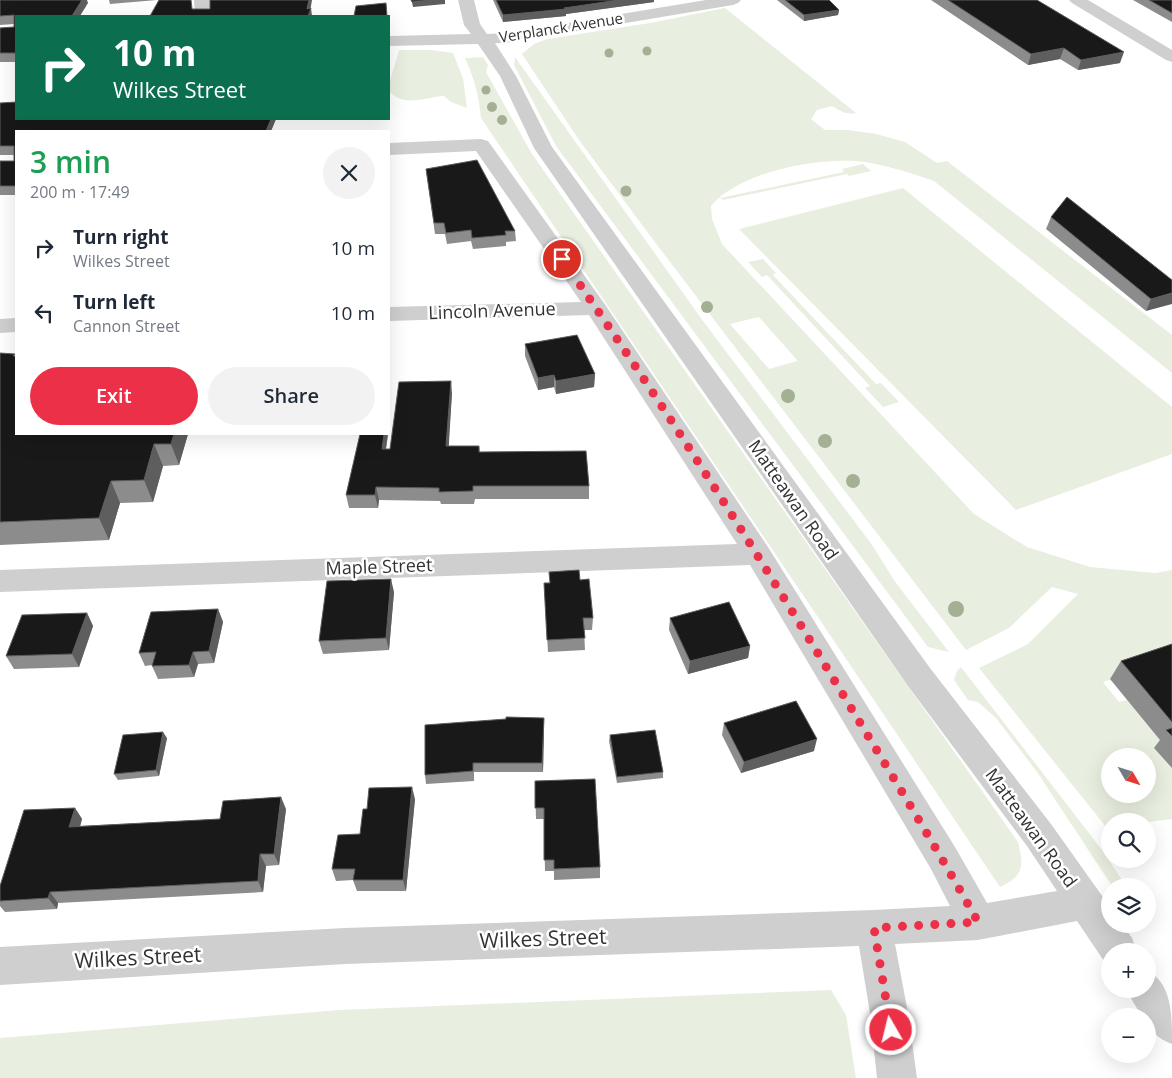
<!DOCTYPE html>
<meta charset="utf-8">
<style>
:root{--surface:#fff;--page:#f2f2f3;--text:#1f2937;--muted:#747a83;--accent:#ec3047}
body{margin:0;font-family:"Open Sans",sans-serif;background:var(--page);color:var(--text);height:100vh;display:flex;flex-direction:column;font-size:19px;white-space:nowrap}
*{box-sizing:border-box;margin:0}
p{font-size:16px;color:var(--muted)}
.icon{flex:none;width:28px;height:28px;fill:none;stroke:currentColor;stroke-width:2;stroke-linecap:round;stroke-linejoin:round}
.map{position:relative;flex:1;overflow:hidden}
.details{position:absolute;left:15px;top:130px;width:375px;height:305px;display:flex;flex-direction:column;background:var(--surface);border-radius:0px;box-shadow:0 5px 20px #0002}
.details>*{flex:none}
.top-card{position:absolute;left:15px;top:15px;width:375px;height:105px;border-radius:0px;box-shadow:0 5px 20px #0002;background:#0b6e4f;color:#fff;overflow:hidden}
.needle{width:32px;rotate:129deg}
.fabs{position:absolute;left:1101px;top:748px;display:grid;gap:10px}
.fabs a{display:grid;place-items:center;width:55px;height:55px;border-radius:50%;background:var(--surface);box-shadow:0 5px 20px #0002;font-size:25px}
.pin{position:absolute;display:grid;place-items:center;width:42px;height:42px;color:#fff;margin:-21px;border:2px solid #fff;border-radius:50%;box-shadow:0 1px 5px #0007}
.me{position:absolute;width:55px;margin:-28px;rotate:352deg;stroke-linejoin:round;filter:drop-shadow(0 0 4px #0008)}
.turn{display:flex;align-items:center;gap:18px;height:105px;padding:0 15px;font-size:22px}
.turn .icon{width:65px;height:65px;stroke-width:2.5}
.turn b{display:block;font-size:35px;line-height:42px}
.round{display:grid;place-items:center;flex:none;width:52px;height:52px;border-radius:26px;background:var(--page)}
.summary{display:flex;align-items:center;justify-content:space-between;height:85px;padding:0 15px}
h1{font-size:30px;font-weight:600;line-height:38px;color:#1e9e55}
.primary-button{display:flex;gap:10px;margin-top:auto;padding:10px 15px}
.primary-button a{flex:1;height:58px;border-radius:30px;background:var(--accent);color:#fff;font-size:20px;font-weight:600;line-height:58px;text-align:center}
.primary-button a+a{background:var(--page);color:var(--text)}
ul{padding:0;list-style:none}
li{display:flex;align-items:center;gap:15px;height:65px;padding:0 15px}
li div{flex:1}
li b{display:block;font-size:19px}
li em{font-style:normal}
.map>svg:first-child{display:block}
.green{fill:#e8efe0;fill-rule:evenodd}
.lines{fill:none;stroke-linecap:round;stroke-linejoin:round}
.minor{fill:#cfcfcf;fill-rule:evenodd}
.tree{fill:#a3b094}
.wall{fill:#8c8c8c}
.shaded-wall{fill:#5e5e5e}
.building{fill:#191919;stroke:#5e5e5e}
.route{stroke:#ec3047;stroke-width:9;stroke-dasharray:0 16.2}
.labels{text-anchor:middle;stroke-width:5;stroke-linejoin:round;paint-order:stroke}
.far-street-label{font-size:15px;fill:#323232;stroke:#fff}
.street-label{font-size:18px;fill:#323232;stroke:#fff}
.near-street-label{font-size:21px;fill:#323232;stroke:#fff}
</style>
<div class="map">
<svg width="1172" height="1078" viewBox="0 0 1172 1078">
<rect width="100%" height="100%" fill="#fff"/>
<!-- green -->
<g class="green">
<path d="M 725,8 L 856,113 C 846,115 841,111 832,106 L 817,110 L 811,119 L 825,130 L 848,130 L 876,134 L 905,142 L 937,163 L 947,161 L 1172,335 L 1172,373 L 934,181 C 911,173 889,166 865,162 C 821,156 740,171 711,206 L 712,219 L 722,244 L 974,514 L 1027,547 L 1090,567 L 1155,573 L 1172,570 L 1172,658 L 1103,682 L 1119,702 L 1127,700 L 1164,744 L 1155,748 L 1172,768 L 1172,819 L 1148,822 L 1110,821 L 1110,827 L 1106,827 L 979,668 L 1028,644 L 1078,594 L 1052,587 L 1009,628 L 966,650 L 651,237 L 579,140 L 522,54 L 534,44 L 547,39 L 650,23 ZM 759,317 L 797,360 L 797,361 L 769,369 L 730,324 ZM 1110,756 L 1148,756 L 1148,794 L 1110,794 Z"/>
<path d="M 399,50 L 431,50 L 453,53 L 463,78 L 467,108 L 451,102 L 444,96 C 425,97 404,108 389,91 C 389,77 396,64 399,50 Z"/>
<path d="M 483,57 L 488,65 L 486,72 L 532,154 L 1018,842 C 1024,866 1024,876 1000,887 L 481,118 C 479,96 474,78 465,58 Z"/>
<polygon points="515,57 703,321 870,542 896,583 949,652 928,647 556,146 514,65"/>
<polygon points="863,164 871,171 849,176 847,174 723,200 720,198 844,172 842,169"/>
<polygon points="903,188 1172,407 1172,454 1016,510 739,229"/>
<polygon points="763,259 776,273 773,275 876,384 881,383 899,402 883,407 865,388 870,386 767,275 762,277 748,262"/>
<polygon points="961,667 1102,850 1126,886 1112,886 1037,772 996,718 978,702 968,700 954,680 957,671"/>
<polygon points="831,990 846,1015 856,1078 0,1078 0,1038 340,1010"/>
</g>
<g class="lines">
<!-- minor -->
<g class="minor">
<polygon points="194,0 210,0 211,16 195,16"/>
<polygon points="458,0 474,0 480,24 487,34 506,33 706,0 741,0 738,3 733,5 506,43 495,43 516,76 552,147 930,668 1051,824 1110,907 1110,924 1122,924 1132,938 1137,951 1110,951 1110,966 1106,964 1077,921 978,940 895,944 908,1013 917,1078 877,1078 870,1013 859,946 345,964 0,985 0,947 345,928 874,910 950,906 931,869 750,565 0,592 0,570 737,544 589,315 389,321 389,307 581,302 476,151 389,155 389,143 481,139 488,141 604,303 768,547 955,847 987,903 1057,891 1027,846 908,686 534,148 500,76 478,44 389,46 389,36 471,34 464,25"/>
<polygon points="1069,0 1088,0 1172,50 1172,62 1166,60 1072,3"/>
<polygon points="16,318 16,332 0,333 0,319"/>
<path d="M 1148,971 C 1172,984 1172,1014 1172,1044 C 1159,1039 1148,1031 1148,1016 L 1142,1016 L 1133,1002 L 1127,989 L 1148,989 Z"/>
</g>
</g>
<!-- trees -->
<g class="tree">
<circle cx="647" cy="51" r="4.5"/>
<circle cx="609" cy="53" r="4.5"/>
<circle cx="486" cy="90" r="4.5"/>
<circle cx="492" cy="107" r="5"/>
<circle cx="502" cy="120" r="5"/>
<circle cx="626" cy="191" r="5.5"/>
<circle cx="707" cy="307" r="6"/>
<circle cx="788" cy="396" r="7"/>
<circle cx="825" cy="441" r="7"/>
<circle cx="853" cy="481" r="7"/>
<circle cx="956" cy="609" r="8"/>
</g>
<!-- wall -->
<g class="wall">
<polygon points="0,0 88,3 16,16 16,62 0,62 0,28 14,27 14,24 0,25"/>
<polygon points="109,0 157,0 110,4"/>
<polygon points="493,0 654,0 654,2 566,14 566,16 503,22"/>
<polygon points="777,0 829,0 839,10 838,15 804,21"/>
<polygon points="931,0 1037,0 1120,63 1078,70 1060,59 1028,65"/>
<polygon points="1133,0 1172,0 1172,22"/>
<polygon points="0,103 16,119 276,119 271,131 16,131 16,195 0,195 0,161 14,161 14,155 0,155"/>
<polygon points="426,169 515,231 516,241 506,242 506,246 473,249 471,241 447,244 445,234 435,234"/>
<polygon points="1051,217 1172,280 1146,311 1046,229"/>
<polygon points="525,344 595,374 594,387 556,394 554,387 538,390 525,356"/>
<polygon points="0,353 16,356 188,434 179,465 163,466 153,502 120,503 109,540 0,545"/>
<polygon points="452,393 448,446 479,446 480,452 589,486 589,499 475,499 474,504 441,504 440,501 379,500 378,508 349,508 346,495 360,434 388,434 386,449 390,449"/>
<polygon points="580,580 593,618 592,630 584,630 585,650 548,652 544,583"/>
<polygon points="394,592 389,650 323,654 319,641"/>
<polygon points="218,609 223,622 214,663 198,664 194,677 158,679 152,666 152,665 145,666 139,653"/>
<polygon points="87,613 93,626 79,667 14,669 6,656"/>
<polygon points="670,618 750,646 748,658 688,674 669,630"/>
<polygon points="1172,644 1172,768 1154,748 1160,740 1110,679 1121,661"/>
<polygon points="544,718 544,727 543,772 474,772 474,781 426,784 425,775"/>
<polygon points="724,723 814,751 741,773 722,735"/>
<polygon points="610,735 663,772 663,778 617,783 609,741"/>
<polygon points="167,738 159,776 118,780 114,774"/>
<polygon points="535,781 600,867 600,878 554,880 554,871 545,871 544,819 536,819"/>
<polygon points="415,799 406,891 357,891 353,880 336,881 332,869 360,834"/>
<polygon points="75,808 82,819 80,826 220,819 286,809 279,865 266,866 263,892 58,903 57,909 5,912 0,906 0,886"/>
</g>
<!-- shaded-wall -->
<g class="shaded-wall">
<polygon points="82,0 87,0 88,3 80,16 72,16"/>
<polygon points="309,0 312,0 310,12 311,8 312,16 308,16 307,9"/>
<polygon points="431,0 445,0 445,4 413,7 412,2"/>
<polygon points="619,0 654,0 654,2 566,14 566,16 503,22 503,15"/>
<polygon points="839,10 838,15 804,21 804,15"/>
<polygon points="1064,48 1060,59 1028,65 1031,54"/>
<polygon points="1124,52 1120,63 1078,70 1081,60"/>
<polygon points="271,119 276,119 271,131 266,131"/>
<polygon points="1172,293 1172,304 1146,311 1151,299"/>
<polygon points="595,374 594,387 556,394 556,381"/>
<polygon points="554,375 554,387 538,390 538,378"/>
<polygon points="451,381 452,393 448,459 446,446"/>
<polygon points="174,434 188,434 179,465 171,444"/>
<polygon points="384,434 388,434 384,462 382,449"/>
<polygon points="154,444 163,466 153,502 144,480"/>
<polygon points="111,481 120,503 109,540 99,518"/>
<polygon points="376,487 379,500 378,508 375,495"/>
<polygon points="391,579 394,592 389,650 386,638"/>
<polygon points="218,609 223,622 214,663 209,651"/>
<polygon points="87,613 93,626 79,667 72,654"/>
<polygon points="750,646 748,658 688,674 690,661"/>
<polygon points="193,652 198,664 194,677 189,665"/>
<polygon points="544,718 544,727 543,772 542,763"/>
<polygon points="163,732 167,738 159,776 156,770"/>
<polygon points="817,739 814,751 741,773 744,762"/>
<polygon points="412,787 415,799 406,891 403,880"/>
<polygon points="281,797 286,809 279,865 274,854"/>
<polygon points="75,808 82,819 77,838 69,827"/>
<polygon points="260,854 266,866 263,892 258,881"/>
<polygon points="50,892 58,903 57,909 48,898"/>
</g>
<!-- building -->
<g class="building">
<polygon points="0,0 82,0 72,16 16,16 16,53 0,53 0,28 14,27 14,15 0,16"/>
<polygon points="159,0 191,0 192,9 210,9 210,0 309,0 307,9 311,8 308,16 150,16"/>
<polygon points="411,0 431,0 412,2"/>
<polygon points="496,0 619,0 564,8 566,9 503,15"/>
<polygon points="785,0 829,0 839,10 804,15"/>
<polygon points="948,0 1037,0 1124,52 1081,60 1064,48 1031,54"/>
<polygon points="1149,0 1172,0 1172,13"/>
<polygon points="386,3 387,16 354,16 356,6"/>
<polygon points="16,102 16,119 271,119 266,131 16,131 16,186 0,186 0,161 14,161 14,146 0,146 0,103"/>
<polygon points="477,160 515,231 505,231 506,235 472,238 471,230 446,233 444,223 434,223 426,169"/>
<polygon points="1067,197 1172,280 1172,293 1151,299 1051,217"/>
<polygon points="577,335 595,374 556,381 554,375 538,378 525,344"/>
<polygon points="0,353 15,354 13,356 16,356 16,434 174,434 171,444 154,444 144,480 111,481 99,518 0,522"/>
<polygon points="451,381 446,446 479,446 479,452 586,451 589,486 473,486 473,491 439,492 439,488 376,487 375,495 346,495 360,434 384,434 382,449 390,449 399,382"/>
<polygon points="579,570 580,580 589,579 593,618 583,618 585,638 547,640 544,583 550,583 549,572"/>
<polygon points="391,579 386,638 319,641 327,581"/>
<polygon points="729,602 750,646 690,661 670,618"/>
<polygon points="218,609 209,651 193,652 189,665 152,666 156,652 139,653 151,612"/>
<polygon points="87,613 72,654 6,656 22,615"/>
<polygon points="1172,644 1172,722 1121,661"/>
<polygon points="796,701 817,739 744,762 724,723"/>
<polygon points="506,717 544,718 542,763 473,763 473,771 425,775 425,725 506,719"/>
<polygon points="1172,728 1172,736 1166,730"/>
<polygon points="655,730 663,772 617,777 610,735"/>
<polygon points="163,732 156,770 114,774 123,735"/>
<polygon points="595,779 600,867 554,869 554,860 544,860 544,808 535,808 535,781"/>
<polygon points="412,787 403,880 353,880 355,869 332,869 338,835 360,834 363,809 367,809 369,788"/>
<polygon points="281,797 274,854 260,854 258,881 50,892 48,898 0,901 0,886 24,810 75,808 69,827 220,819 223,801"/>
</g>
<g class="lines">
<!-- route -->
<path class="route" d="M 562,259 C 660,399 751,543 839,688 C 886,766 934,843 978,922 L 874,928 L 891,1030"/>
</g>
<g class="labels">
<!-- far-street labels -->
<g class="far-street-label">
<text transform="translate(561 28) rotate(-9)" y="5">Verplanck Avenue</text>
</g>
<!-- street labels -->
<g class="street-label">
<text transform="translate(492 311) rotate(-2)" y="6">Lincoln Avenue</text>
<text transform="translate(793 500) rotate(55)" y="6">Matteawan Road</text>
<text transform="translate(379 567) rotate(-2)" y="6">Maple Street</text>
<text transform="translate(1031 828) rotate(54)" y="6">Matteawan Road</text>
</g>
<!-- near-street labels -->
<g class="near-street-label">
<text transform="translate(543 939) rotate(-2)" y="7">Wilkes Street</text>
<text transform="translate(138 958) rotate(-3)" y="7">Wilkes Street</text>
</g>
</g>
</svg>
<div class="fabs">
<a><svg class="needle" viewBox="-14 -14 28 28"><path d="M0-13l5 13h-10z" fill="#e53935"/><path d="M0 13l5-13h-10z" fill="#747a83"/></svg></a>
<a><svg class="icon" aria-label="search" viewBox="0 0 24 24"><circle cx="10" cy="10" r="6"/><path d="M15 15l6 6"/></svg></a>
<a><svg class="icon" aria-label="layers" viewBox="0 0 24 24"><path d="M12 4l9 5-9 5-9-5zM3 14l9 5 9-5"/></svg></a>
<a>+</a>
<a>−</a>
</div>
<div class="pin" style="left:562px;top:259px;background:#d93025"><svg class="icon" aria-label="arrive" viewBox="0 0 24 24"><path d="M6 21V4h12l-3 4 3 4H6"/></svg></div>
<svg class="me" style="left:891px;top:1030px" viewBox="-20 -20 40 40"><circle r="17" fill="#ec3047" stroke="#fff" stroke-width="3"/><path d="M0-11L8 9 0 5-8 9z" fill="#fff"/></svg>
<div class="top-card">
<div class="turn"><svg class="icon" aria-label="right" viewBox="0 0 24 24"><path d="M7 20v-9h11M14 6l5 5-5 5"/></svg><div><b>10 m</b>Wilkes Street</div></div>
</div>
<section class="details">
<div class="summary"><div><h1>3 min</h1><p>200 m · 17:49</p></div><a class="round"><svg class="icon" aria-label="close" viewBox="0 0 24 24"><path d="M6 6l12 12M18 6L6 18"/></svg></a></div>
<ul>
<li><svg class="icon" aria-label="right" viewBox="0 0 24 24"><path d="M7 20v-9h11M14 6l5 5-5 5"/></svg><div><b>Turn right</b><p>Wilkes Street</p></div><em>10 m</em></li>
<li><svg class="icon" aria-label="left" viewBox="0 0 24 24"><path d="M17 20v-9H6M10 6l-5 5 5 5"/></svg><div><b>Turn left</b><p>Cannon Street</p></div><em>10 m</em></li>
</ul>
<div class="primary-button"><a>Exit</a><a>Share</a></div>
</section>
</div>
